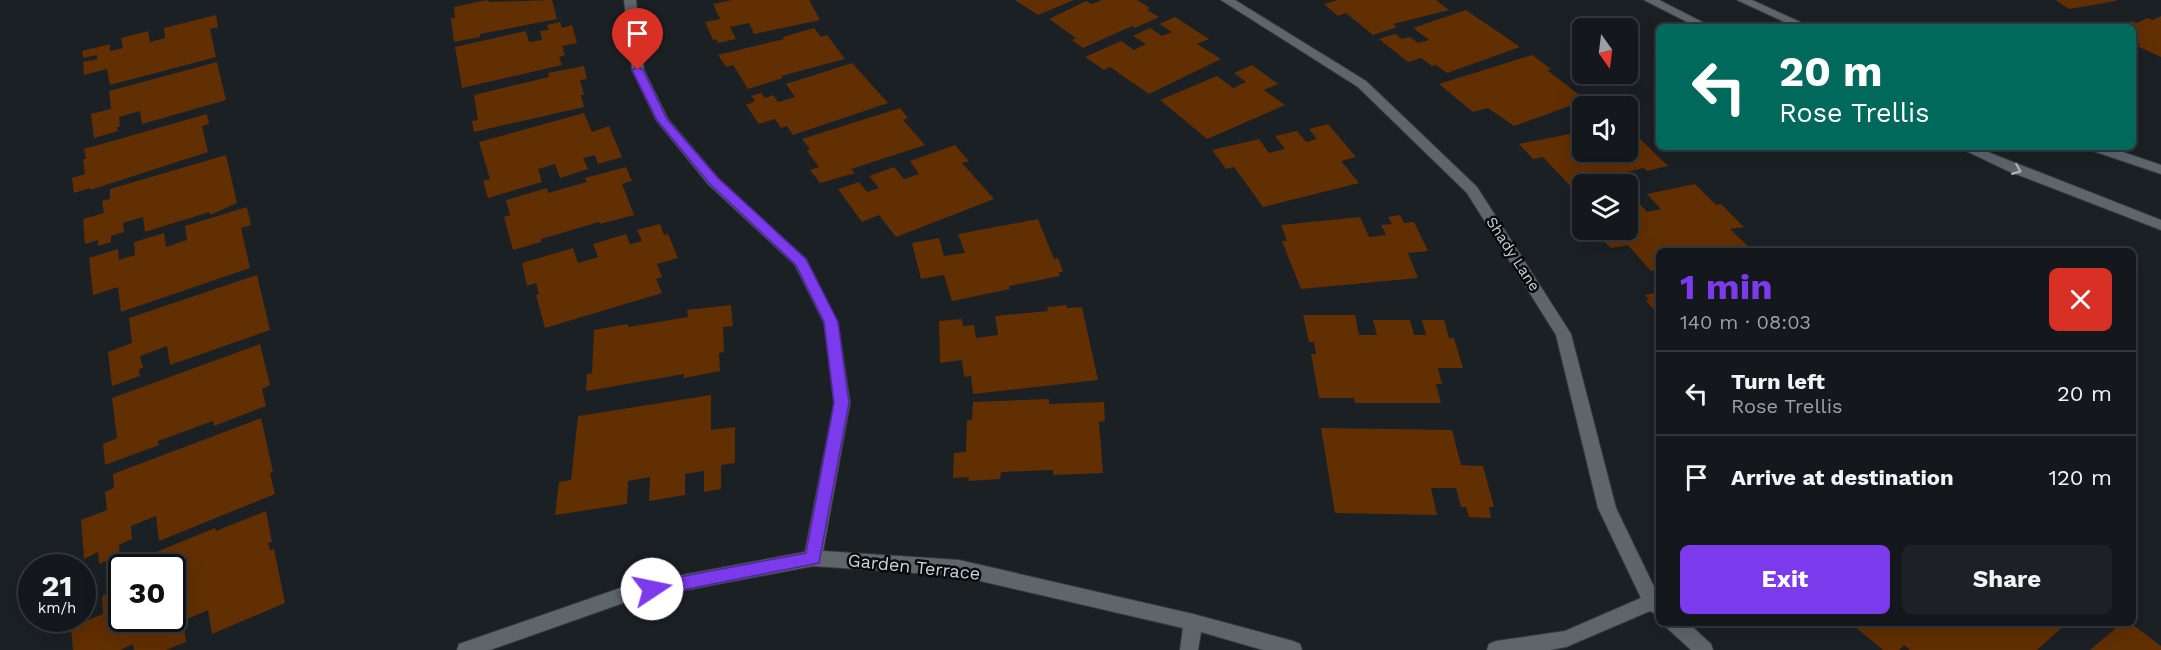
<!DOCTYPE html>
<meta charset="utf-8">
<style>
:root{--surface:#14181c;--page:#1d2125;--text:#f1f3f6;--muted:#9da0a3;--line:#33373b;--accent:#7c3aed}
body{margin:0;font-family:"Work Sans",sans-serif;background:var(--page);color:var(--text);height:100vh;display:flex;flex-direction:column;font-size:22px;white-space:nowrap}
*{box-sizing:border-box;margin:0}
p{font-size:20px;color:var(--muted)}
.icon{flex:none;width:33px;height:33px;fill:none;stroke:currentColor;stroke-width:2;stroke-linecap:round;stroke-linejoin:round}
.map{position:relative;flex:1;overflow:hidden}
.sheet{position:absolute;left:1656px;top:248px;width:480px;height:378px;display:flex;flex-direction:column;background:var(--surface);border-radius:9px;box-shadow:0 6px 24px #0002,0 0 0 2px var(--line)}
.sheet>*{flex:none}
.top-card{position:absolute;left:1656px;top:24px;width:480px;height:126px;border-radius:9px;box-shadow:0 6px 24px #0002,0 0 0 2px var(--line);background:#00695c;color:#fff;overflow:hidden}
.needle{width:39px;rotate:166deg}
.tools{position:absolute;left:1572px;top:18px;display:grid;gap:12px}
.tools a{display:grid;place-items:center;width:66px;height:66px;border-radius:9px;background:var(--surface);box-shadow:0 6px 24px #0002,0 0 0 2px var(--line);font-size:30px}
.speed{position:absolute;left:18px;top:554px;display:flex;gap:12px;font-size:30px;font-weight:700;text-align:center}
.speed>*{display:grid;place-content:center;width:78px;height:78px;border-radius:50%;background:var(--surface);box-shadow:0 6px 24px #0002,0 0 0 2px var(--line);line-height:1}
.speed small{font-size:15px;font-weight:400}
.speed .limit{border:3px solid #111;border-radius:9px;background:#fff;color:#111}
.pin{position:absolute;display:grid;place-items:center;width:51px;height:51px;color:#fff;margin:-62px -26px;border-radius:50% 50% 50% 0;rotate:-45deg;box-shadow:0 0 6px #0007}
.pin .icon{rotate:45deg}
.me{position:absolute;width:66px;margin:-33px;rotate:79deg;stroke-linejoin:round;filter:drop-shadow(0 0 4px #0008)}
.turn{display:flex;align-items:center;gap:21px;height:126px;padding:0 24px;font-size:27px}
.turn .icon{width:78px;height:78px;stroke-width:2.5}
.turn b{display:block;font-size:42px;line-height:51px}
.round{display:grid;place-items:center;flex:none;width:63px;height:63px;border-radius:9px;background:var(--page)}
.overview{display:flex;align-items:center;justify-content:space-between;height:102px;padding:0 24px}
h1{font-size:36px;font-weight:700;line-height:45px;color:var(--accent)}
.button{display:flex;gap:12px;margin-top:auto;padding:12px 24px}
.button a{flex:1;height:69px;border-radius:9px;background:var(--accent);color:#fff;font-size:24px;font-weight:700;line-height:69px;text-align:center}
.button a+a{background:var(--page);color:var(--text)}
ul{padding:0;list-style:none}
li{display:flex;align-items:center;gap:18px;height:84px;padding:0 24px;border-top:2px solid var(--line)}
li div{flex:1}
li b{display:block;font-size:22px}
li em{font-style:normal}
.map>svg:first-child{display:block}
.building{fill:#612f02;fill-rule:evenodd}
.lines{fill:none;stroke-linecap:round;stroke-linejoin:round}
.minor-casing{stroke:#363a3e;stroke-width:2}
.minor{fill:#5e656b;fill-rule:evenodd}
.oneway{stroke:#adb1b6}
.route{fill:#7c3aed;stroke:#51269a;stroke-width:1.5}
.labels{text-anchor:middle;stroke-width:5;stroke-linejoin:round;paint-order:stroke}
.street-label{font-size:15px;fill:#cfd2d6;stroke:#070a0c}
.near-street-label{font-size:18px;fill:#cfd2d6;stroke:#070a0c}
</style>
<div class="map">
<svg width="2161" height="650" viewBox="0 0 2161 650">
<rect width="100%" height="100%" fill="#1b2025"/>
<!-- building -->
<g class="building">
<polygon points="487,0 489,2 552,0 557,19 480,34 480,37 454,42 451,18 455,18 454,7"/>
<polygon points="732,0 809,0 820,20 754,34 749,23 730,27 736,39 718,43 716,39 713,40 705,22 720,19 713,4"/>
<polygon points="1015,0 1074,0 1038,15"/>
<polygon points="1102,0 1137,0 1150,8 1147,10 1159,17 1135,28 1132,26 1083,48 1072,40 1076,38 1049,19 1086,1 1092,4"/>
<polygon points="1338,0 1436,0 1449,10 1393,24 1397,27 1373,35 1346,13 1338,16 1324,4"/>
<polygon points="2055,0 2116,0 2116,1 2069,9"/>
<polygon points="1466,10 1520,47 1447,73 1436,65 1432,66 1421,58 1408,62 1379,39 1395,34 1402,39 1410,37 1418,43 1429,40 1413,28"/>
<polygon points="216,15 218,27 210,29 216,57 110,85 107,69 84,75 83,62 97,59 97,55 83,58 82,51 110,44 110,51 123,48 121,38 148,31 150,42 165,38 164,28"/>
<polygon points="2161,16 2161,57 2137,46 2141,44 2133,41 2133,27 2121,27 2132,21 2137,23 2147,18 2153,20"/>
<polygon points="1175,17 1209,39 1197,44 1221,59 1149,94 1110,67 1104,70 1085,57 1121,41 1134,50 1146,44 1133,36 1150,28 1162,36 1172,32 1159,24"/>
<polygon points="560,22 562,28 572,25 577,43 562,46 565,55 559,57 562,65 462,88 455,47 526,31 529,42 542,40 540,31 549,30 547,25"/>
<polygon points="814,28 821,37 827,35 845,59 781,76 783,78 748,89 733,65 726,67 718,55 784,39 783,37"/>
<polygon points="1532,55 1551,69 1547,70 1586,100 1514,126 1488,108 1473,112 1439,84"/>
<polygon points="217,62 226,100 142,124 140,111 119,117 120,127 117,127 118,131 94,138 91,114 111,109 109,91"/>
<polygon points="852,63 888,103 793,135 787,126 781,128 775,119 759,124 746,105 755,101 751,96 761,93 765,98 773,95 778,102 795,97 786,84"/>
<polygon points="1252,65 1278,84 1264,90 1285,105 1207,139 1160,100 1217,76 1233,88 1246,82 1234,73"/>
<polygon points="584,66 587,79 580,80 584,95 581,95 584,107 474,132 472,121 478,120 474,95 549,77 548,73"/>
<polygon points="900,108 908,118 903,120 925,145 851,169 855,173 820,183 810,170 819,167 807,151 810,149 802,139"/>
<polygon points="584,113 592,132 609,126 622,157 598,164 595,155 583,158 588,169 560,178 555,164 538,169 542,182 488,198 483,181 490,179 479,142"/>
<polygon points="207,114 209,124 202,126 208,152 90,190 90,188 74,193 72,178 85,174 83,159 86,159 84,149"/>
<polygon points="1328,124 1356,157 1341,161 1359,183 1263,207 1234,167 1226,169 1212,150 1259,139 1269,153 1285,149 1275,136 1297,131 1306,142 1317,139 1309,129"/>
<polygon points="1582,133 1582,152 1628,152 1628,134 1635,134 1668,166 1647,171 1644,168 1600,178 1603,182 1572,188 1543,157 1533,159 1519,144 1569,134 1571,136"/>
<polygon points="955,145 969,161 962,163 994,199 896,237 879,215 862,222 838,189 859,182 867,192 879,188 869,176 894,167 904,179 919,174 910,161"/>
<polygon points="226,155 237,203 210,215 209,212 145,232 143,217 123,223 124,232 111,236 111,242 98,246 98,240 85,244 83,219 104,213 102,201 110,199 110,189"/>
<polygon points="626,167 632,181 622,184 634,215 600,224 599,222 541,239 541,242 513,250 504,217 510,215 506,200 547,188 548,193 587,182 585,178"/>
<polygon points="1695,184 1716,205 1721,204 1744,227 1730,229 1751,249 1659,250 1659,269 1651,271 1628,245 1611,248 1594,230 1628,230 1628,198 1633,196 1647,212 1661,209 1647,194"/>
<polygon points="247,207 251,225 241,228 250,268 121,312 118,287 93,295 89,258 118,249 119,260 135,255 134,242 164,233 166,247 187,240 185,226"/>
<polygon points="1400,215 1404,223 1414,222 1428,251 1408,253 1418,278 1301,289 1282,241 1287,241 1281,225 1360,217 1369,237 1386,235 1381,225 1392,224 1388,217"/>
<polygon points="1038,219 1054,259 1058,258 1063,272 1059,272 1060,276 1009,286 1010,289 952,301 944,275 921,279 912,243 939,238 944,256 965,253 958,234"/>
<polygon points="660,224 664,235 668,234 678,258 657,264 662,277 656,279 662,293 545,328 536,295 539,294 536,283 527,286 522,263 573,248 578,263 598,257 593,244 626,234 630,244 642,241 637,230"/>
<polygon points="257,275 270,330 170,365 167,346 140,356 143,368 139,369 140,376 112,386 108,352 132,343 129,318"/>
<polygon points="1659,292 1659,315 1646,301 1649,300 1645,295"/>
<polygon points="731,305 733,326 723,327 724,352 719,353 720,371 684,378 684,374 586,391 587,374 592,373 594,330 628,324 628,327 688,317 687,310"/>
<polygon points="1067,305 1067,308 1082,307 1098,380 973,394 971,376 964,377 962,360 940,363 939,321 962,319 963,326 974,325 976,338 998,335 995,316 1048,311 1047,307"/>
<polygon points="1303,315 1355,315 1359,335 1377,335 1373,320 1410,320 1414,335 1426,335 1422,320 1444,320 1449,338 1454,338 1463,368 1438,368 1442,384 1436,384 1441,403 1355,403 1354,398 1319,398 1311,354 1316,354 1314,342 1309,342"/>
<polygon points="260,344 270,385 262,389 266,406 214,426 213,421 158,441 159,445 105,465 103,444 117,438 112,398"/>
<polygon points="711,395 711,430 735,427 735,463 721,465 721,489 704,492 704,471 685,474 685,495 649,501 650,477 628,481 627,504 555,515 559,482 571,480 578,416"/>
<polygon points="1049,399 1049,404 1104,402 1105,421 1099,422 1103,473 1053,475 1053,470 1001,472 1000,479 968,481 969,477 953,478 954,453 966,452 967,420 972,420 973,402"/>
<polygon points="261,418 273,472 270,473 275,494 159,541 156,516 131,526 132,539 119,545 120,555 99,564 98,552 84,559 81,520 107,510 105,492 114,488 113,474"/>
<polygon points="1321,428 1452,430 1461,465 1483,466 1494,507 1489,507 1491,518 1469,517 1466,507 1461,507 1456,488 1431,488 1437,515 1335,513"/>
<path d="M 266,511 L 272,542 L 268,543 L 270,550 L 274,549 L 285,603 L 212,634 L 208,610 L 183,621 L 186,642 L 166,650 L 134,650 L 133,644 L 120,650 L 73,650 L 71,627 L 103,614 L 102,596 L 108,593 L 107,572 L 215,528 L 216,531 ZM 122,567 L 172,567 L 172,618 L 122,618 Z"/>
<polygon points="1849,622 2064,622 2066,624 2037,650 1910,650 1904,645 1899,650 1883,650"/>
<polygon points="2123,622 2129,622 2161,646 2161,650 2090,650"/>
</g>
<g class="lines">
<defs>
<g id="minor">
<polygon points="624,0 636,0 644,70 668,119 718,178 806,259 838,323 850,403 823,551 959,560 1193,614 1293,641 1300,644 1302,650 1263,650 1201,632 1198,650 1180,650 1183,628 959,576 813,566 629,601 490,650 457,650 459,644 629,585 805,552 834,403 824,323 795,265 708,184 656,120 632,70"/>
<polygon points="1221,0 1235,0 1366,81 1477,187 1571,334 1616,508 1659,597 1659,616 1650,611 1566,647 1550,650 1487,650 1489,644 1496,641 1565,631 1641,598 1598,508 1556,335 1467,193 1358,87"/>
<polygon points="1644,0 1659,0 1712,27 1697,27"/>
<polygon points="1737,0 1752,0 1811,27 1795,27"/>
<polygon points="1958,147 1975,147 2161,220 2161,230 2008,171"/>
<polygon points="2089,147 2108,147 2161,165 2161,174 2090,150"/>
<polygon points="1665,622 1687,622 1711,644 1713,650 1691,650 1667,628"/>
</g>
</defs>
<!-- minor casing -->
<use href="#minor" class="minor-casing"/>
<!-- minor -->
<use href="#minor" class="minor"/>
</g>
<!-- one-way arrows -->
<defs><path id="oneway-chevron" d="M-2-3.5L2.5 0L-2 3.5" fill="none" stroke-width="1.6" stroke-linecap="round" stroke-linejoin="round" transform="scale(1.5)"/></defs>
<use class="oneway" href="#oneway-chevron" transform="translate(2017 170) rotate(22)"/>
<!-- route -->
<polygon class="route" points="638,67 643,70 667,119 718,178 806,259 838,322 849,403 819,563 652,596 646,594 644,589 646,584 652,582 806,553 834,403 824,322 796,265 709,183 657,120 632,70"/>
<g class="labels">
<!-- street labels -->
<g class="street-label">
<text transform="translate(1513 254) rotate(57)" y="5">Shady Lane</text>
</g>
<!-- near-street labels -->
<g class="near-street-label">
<text transform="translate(914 567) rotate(6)" y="6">Garden Terrace</text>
</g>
</g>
</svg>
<div class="tools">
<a><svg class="needle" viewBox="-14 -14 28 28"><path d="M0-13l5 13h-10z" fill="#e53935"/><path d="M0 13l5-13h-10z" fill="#9da0a3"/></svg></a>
<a><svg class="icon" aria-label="sound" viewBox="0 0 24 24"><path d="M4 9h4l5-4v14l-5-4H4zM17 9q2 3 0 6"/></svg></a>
<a><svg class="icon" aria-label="layers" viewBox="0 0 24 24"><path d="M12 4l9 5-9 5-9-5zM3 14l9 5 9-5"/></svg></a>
</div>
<div class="speed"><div>21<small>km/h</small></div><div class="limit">30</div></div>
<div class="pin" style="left:638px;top:70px;background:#d93025"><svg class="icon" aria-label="arrive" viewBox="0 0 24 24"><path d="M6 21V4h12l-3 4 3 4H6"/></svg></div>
<svg class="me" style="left:652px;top:589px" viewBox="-20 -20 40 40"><circle r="19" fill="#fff"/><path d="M0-13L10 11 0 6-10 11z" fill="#7c3aed"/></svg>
<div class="top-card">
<div class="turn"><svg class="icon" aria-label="left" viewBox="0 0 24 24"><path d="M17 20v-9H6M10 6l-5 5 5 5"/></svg><div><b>20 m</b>Rose Trellis</div></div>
</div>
<section class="sheet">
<div class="overview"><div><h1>1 min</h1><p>140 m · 08:03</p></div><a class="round" style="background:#d93025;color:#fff"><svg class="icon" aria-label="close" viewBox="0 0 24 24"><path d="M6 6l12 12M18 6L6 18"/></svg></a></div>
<ul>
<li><svg class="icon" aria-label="left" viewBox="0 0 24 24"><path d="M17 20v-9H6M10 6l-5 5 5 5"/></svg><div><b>Turn left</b><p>Rose Trellis</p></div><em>20 m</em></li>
<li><svg class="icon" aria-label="arrive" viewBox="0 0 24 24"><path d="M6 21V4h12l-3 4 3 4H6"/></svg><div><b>Arrive at destination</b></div><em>120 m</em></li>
</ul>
<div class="button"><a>Exit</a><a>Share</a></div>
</section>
</div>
